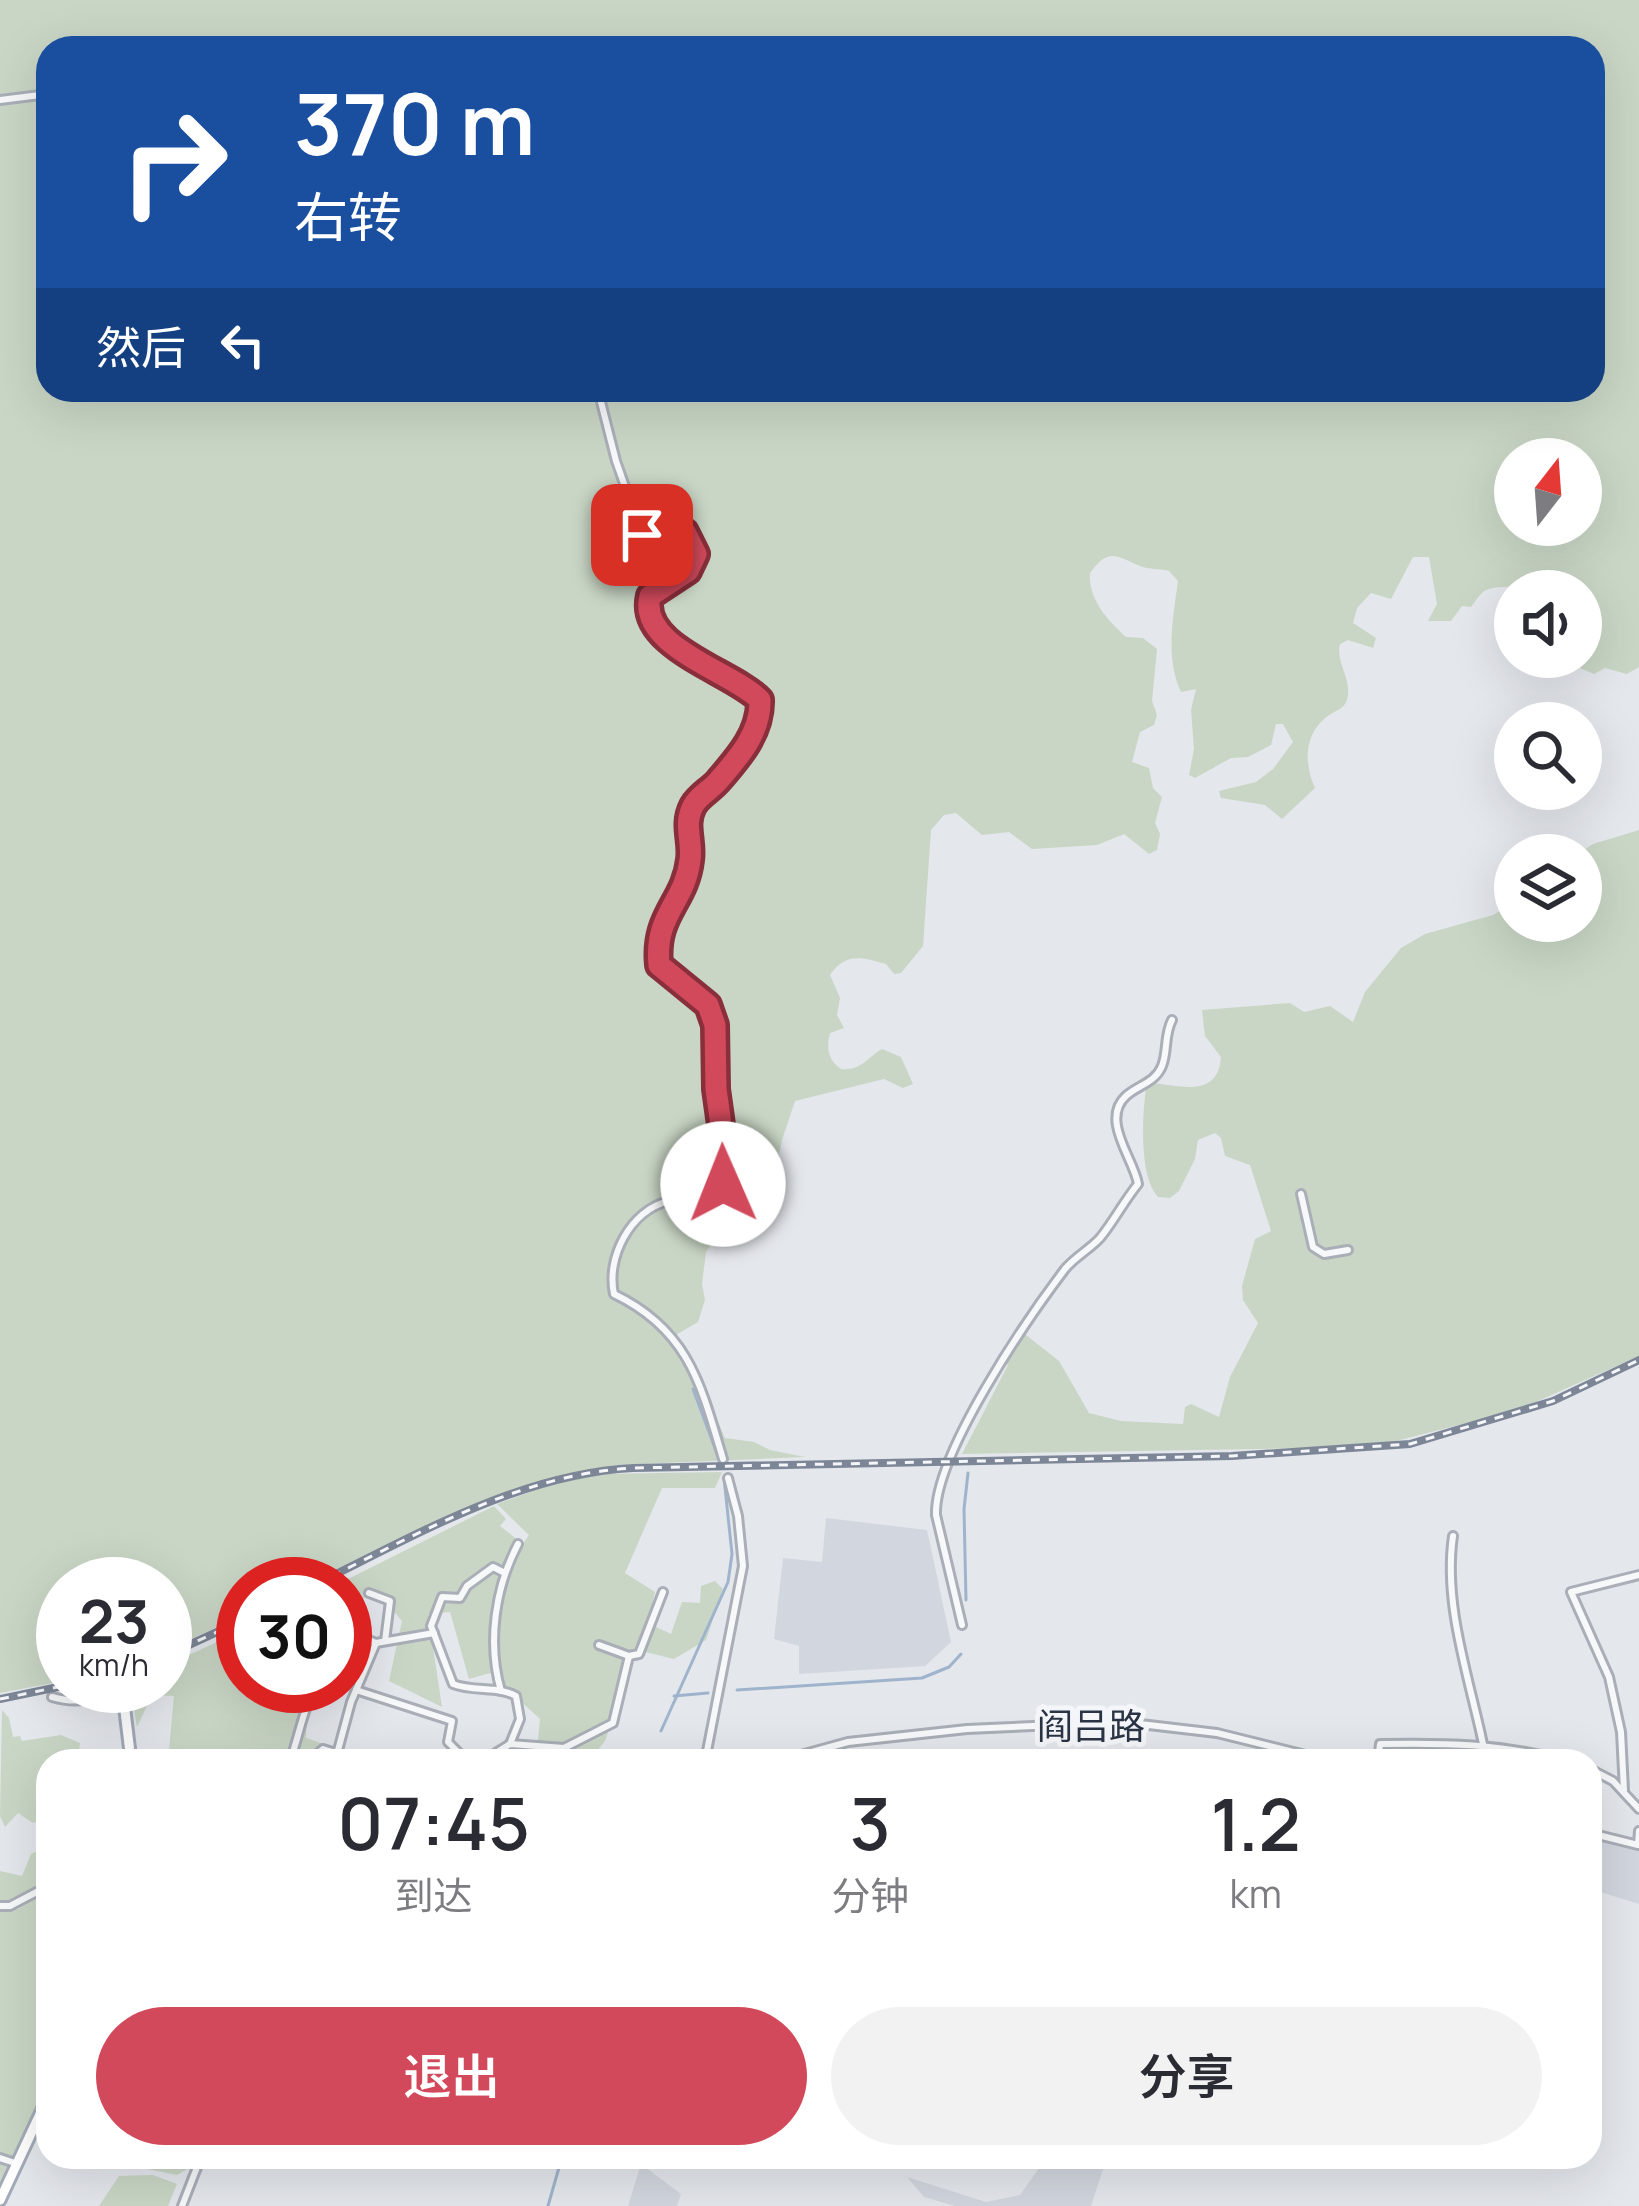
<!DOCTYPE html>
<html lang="zh">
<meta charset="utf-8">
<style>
:root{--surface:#fff;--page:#f2f2f3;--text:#2b2b33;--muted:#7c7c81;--accent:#d1495b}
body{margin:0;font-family:Manrope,"Noto Sans SC",sans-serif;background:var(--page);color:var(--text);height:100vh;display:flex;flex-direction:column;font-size:45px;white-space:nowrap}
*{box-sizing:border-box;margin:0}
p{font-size:39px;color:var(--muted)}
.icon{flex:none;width:66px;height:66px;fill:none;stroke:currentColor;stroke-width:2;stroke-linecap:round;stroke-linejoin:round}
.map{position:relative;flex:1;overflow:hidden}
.details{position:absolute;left:36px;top:1749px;width:1566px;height:420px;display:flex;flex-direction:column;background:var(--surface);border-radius:36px;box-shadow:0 12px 48px #0002}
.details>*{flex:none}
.top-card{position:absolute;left:36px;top:36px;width:1569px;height:366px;border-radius:36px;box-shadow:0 12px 48px #0002;background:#1a4fa0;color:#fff;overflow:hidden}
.needle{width:78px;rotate:17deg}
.tools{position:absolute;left:1494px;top:438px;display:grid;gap:24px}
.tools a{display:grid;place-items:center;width:108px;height:108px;border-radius:50%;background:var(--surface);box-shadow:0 12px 48px #0002;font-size:60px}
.speed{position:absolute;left:36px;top:1557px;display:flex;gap:24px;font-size:60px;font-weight:700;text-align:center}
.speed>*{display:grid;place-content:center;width:156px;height:156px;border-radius:50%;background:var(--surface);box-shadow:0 12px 48px #0002;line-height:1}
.speed small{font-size:30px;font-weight:400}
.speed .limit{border:18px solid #d22;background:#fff;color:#111}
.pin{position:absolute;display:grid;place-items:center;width:102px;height:102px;color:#fff;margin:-51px;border-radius:24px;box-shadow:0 6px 18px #0006}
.me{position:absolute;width:132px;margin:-66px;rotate:359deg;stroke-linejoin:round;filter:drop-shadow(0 0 9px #0008)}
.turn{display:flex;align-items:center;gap:42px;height:252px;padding:0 60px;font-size:54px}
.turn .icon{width:156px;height:156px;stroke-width:2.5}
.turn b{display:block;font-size:84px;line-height:102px}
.then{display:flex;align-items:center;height:114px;padding:0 60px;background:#0003;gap:24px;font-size:45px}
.eta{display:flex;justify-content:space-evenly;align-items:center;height:204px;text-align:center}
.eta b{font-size:72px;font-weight:600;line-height:84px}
.button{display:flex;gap:24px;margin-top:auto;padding:24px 60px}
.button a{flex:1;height:138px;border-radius:72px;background:var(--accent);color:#fff;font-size:48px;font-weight:600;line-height:138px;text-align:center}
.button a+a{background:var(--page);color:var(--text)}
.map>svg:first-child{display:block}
.built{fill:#d2d6de}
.green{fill:#c9d6c5;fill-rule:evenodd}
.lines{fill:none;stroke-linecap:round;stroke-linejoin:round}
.stream{stroke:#9fb4cc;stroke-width:3}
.minor-casing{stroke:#a9aeb7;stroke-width:12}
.major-casing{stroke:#a3abb8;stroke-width:15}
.minor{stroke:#f7f8fa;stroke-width:6}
.major{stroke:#fff;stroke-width:9}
.rail-casing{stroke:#7d8696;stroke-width:8}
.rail{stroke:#f4f6f9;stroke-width:3;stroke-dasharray:9;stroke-linecap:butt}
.route-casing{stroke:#882f3b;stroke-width:30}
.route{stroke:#d1495b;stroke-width:21}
.labels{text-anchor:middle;stroke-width:10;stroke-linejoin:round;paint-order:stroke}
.street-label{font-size:36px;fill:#2b3445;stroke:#f4f6f9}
</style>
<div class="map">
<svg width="1639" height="2206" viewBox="0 0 1639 2206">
<rect width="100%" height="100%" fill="#e4e7ec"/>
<!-- built -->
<g class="built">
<polygon points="826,1518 927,1530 951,1642 925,1666 799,1674 799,1646 774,1639 783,1558 822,1562"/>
<polygon points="1606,1839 1639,1851 1639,1904 1597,1891 1590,1907 1590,1842 1599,1845"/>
<polygon points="1047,2157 1107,2157 1091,2206 955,2206 924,2197 907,2177 986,2202 1020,2195"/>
<polygon points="641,2164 681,2194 677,2206 628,2206"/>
</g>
<!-- green -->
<g class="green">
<path d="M 0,0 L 1639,0 L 1639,667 L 1627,674 L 1605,668 L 1594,674 L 1580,668 L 1581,591 C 1563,591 1496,581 1483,592 C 1478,596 1475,602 1471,607 L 1462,606 L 1451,621 L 1428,621 L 1437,604 L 1429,557 L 1413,557 L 1391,599 L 1371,593 L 1357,608 L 1353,623 L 1376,638 L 1373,648 L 1348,640 L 1340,644 C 1335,662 1353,680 1347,700 C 1344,710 1333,711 1325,718 C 1304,736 1304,764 1315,788 L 1282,819 L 1265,805 L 1221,798 L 1219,791 L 1256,782 L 1273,769 L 1293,742 L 1283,724 L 1276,724 L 1271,745 L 1248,757 L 1231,758 L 1195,778 L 1189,775 L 1194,749 L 1191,710 L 1196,689 L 1181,692 C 1165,657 1173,618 1178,581 L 1169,571 C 1160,568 1149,570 1140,566 C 1116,556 1109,547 1090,573 C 1088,600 1108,620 1126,637 L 1143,638 L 1157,649 L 1152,701 L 1157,715 L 1154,725 L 1140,732 L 1132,762 L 1149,768 L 1153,788 L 1162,797 L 1155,823 L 1160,834 L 1157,850 L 1149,854 L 1124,834 L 1097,845 L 1032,849 L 1009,832 L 982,835 L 956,813 L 944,815 L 931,830 L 923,946 L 901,973 L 894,974 L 886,964 C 863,957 845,952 830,975 L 840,998 L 837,1015 L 844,1028 L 830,1033 C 826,1048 828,1060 841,1069 C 862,1071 866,1058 882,1049 L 901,1057 L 913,1084 L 903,1088 L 884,1079 L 795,1101 L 782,1140 L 779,1155 L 784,1171 L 767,1211 L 729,1217 L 706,1252 L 702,1284 L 705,1300 L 698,1322 L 676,1335 L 690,1357 L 725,1438 L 754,1442 L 770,1450 L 805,1457 L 616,1465 L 566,1474 L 491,1498 L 309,1584 L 243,1584 L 243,1615 L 165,1651 L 165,1584 L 63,1584 L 63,1681 L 0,1693 ZM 48,48 L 1593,48 L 1593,390 L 48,390 ZM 1515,459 L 1581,459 L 1581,525 L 1515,525 Z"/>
<path d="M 1639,830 L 1639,1356 L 1518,1410 L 1388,1443 L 1315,1448 L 962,1454 L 1008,1365 L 1004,1360 L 1021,1331 L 1059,1361 L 1089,1413 L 1121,1421 L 1183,1424 L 1185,1407 L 1191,1404 L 1219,1417 L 1230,1377 L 1258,1323 L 1243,1300 L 1242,1286 L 1255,1239 L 1271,1231 L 1250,1165 L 1225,1156 L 1221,1138 L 1215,1133 L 1198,1140 L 1195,1159 L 1179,1191 L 1170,1198 L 1158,1197 C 1139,1176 1142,1117 1146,1089 L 1153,1083 C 1182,1086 1218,1098 1221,1057 L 1205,1036 L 1202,1010 L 1290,1003 L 1304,1012 L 1330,1006 L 1353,1022 L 1365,992 L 1401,948 L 1425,934 L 1493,915 L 1515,902 L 1515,921 L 1581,921 L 1581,855 L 1576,855 L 1593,844 Z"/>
<path d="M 722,1472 L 715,1488 L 662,1488 L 625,1573 L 655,1592 L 648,1623 L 671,1634 L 682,1602 L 700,1603 L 701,1586 L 715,1581 L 723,1589 L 706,1640 L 674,1659 L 637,1650 L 629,1653 L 606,1739 C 590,1766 565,1761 536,1761 L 540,1719 L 490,1673 L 469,1679 L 450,1612 L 428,1614 L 442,1707 L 389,1681 L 402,1621 L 379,1594 L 345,1603 L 345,1584 L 338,1584 L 494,1506 L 506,1519 L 500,1526 L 523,1544 L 529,1535 L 497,1504 L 538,1489 L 597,1474 Z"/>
<polygon points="243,1630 243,1686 308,1686 306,1738 324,1744 305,1761 168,1761 174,1696 152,1695 137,1727 130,1686 165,1686 165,1666"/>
<polygon points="2,1710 9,1718 13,1737 20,1736 22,1741 61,1735 80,1743 78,1759 83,1761 48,1761 48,1815 33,1823 18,1813 5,1827 0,1816"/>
<polygon points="48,1846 48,1881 10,1900 0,1901 0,1871 22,1876 31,1854"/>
<polygon points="48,1892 48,2075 5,2190 0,2188 0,1912 18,1909"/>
<polygon points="88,2157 191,2157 187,2169 177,2175"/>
<polygon points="153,2175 177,2184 168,2206 99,2206 119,2176"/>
</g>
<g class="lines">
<!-- stream -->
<g class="stream">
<polyline points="693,1389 719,1459"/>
<polyline points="966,1600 964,1509 968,1473"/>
<polyline points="737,1690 922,1678 949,1667 961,1654"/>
<polyline points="674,1696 708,1693"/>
<polyline points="661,1731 728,1582 732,1554 724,1478"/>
<polyline points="548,2206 562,2157"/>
</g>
<defs>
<g id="minor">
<polyline points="0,100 48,94"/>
<path d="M 598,390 L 616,461 L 642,535 L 654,542 L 673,532 L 685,533 C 717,570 669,575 650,596 L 648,614 L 652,623 L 714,673 L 750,689 L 761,700 C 761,732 739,757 719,780 C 711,790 699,795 693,806 C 683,825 693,841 690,860 C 685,903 654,914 659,965 C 674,977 698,991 708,1007 C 723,1029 715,1063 716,1088 C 717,1115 728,1144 726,1170 C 726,1175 723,1184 720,1187 C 707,1205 687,1197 669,1201 C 630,1210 606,1258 614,1294 C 689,1330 701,1385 723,1459"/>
<polyline points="1301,1194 1313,1247 1324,1254 1348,1250"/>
<path d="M 1453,1536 C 1443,1604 1469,1677 1483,1744"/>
<path d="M 505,1573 L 493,1567 L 467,1586 L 460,1598 L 442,1597 L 431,1626 L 453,1684 C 473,1692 499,1686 516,1696 L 520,1719 L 510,1744"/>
<polyline points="369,1593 390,1601 385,1641"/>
<path d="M 962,1625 L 936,1515 C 934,1455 1027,1319 1065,1269 C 1075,1257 1090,1249 1100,1238 C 1114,1221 1124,1201 1138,1184 C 1134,1159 1100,1120 1126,1096 C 1138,1085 1155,1083 1162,1066 C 1168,1051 1164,1035 1172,1020"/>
<polyline points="345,1630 376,1643 434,1633"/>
<polyline points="599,1645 629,1656 639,1654 663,1592"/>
<polyline points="356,1690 452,1721 448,1742 467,1761"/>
<path d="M 501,1691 C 487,1643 495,1588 518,1544"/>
<path d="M 52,1697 C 87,1707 90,1693 124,1693"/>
<polyline points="337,1754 351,1702 376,1643"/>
<path d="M 290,1761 C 299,1736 303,1710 315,1686"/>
<polyline points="309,1761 323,1749 360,1761"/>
<polyline points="483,1761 510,1744 564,1748 613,1723 629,1656"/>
<polyline points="708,1761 707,1751 743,1566 738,1516 728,1478"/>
<polyline points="779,1761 848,1742 967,1729 1123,1722 1217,1733 1330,1761"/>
<path d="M 1378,1761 L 1380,1744 C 1444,1743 1502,1743 1564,1761"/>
<polyline points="1590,1769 1613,1781 1639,1809"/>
<polyline points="1624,1790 1621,1732 1609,1677 1571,1592 1639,1575"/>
<polyline points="1590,1833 1638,1845 1639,1831"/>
<polyline points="0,1906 10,1906 48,1886"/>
<polyline points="0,2158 18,2164"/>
<polyline points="182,2206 201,2157"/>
</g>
<g id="major">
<polyline points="122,1686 131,1761"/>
<polyline points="0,2200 48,2097"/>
</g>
</defs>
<!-- minor casing -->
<use href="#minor" class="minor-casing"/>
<!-- major casing -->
<use href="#major" class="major-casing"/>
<!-- minor -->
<use href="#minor" class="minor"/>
<!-- major -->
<use href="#major" class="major"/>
<defs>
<g id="rail">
<path d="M 316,1584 C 416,1535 520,1474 633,1468 L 1232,1456 L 1410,1444 L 1553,1401 L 1639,1360"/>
<polyline points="165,1656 243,1620"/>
<polyline points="0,1699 63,1686"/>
</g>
</defs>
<!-- rail casing -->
<use href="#rail" class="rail-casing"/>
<!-- rail -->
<use href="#rail" class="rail"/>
</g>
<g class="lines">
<defs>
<path id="route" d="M 642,535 L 654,542 L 674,532 L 685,532 L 696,554 L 688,571 L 650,596 C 637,647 734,672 760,700 C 761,732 739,757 719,780 C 711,790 699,795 693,806 C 683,825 693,841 690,860 C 685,903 654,914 659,965 L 708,1005 L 715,1025 L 716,1089 L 727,1168 L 723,1184"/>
</defs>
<!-- route casing -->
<use href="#route" class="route-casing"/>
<!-- route -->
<use href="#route" class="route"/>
</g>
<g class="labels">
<!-- street labels -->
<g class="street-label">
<text x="1091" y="1739">阎吕路</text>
</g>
</g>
</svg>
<div class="tools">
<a><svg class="needle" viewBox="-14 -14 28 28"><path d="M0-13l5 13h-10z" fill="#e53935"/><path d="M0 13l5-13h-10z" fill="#7c7c81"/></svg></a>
<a><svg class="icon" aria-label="sound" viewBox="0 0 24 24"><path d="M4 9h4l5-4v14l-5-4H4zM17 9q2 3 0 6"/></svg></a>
<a><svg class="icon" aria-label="search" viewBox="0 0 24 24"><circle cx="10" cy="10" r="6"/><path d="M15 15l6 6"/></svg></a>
<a><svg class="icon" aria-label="layers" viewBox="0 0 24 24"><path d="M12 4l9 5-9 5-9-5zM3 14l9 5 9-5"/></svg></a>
</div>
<div class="speed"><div>23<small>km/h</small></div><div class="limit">30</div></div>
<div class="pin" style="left:642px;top:535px;background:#d93025"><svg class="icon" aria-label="arrive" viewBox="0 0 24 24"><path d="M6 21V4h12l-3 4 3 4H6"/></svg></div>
<svg class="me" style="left:723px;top:1184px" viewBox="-20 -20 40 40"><circle r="19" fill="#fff"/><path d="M0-13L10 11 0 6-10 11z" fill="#d1495b"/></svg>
<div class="top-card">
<div class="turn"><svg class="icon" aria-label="right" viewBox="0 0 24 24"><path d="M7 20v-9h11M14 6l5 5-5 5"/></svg><div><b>370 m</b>右转</div></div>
<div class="then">然后<svg class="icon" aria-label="left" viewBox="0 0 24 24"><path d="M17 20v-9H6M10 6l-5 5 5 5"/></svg></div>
</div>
<section class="details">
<div class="eta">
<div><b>07:45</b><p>到达</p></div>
<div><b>3</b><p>分钟</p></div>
<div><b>1.2</b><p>km</p></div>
</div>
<div class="button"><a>退出</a><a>分享</a></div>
</section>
</div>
